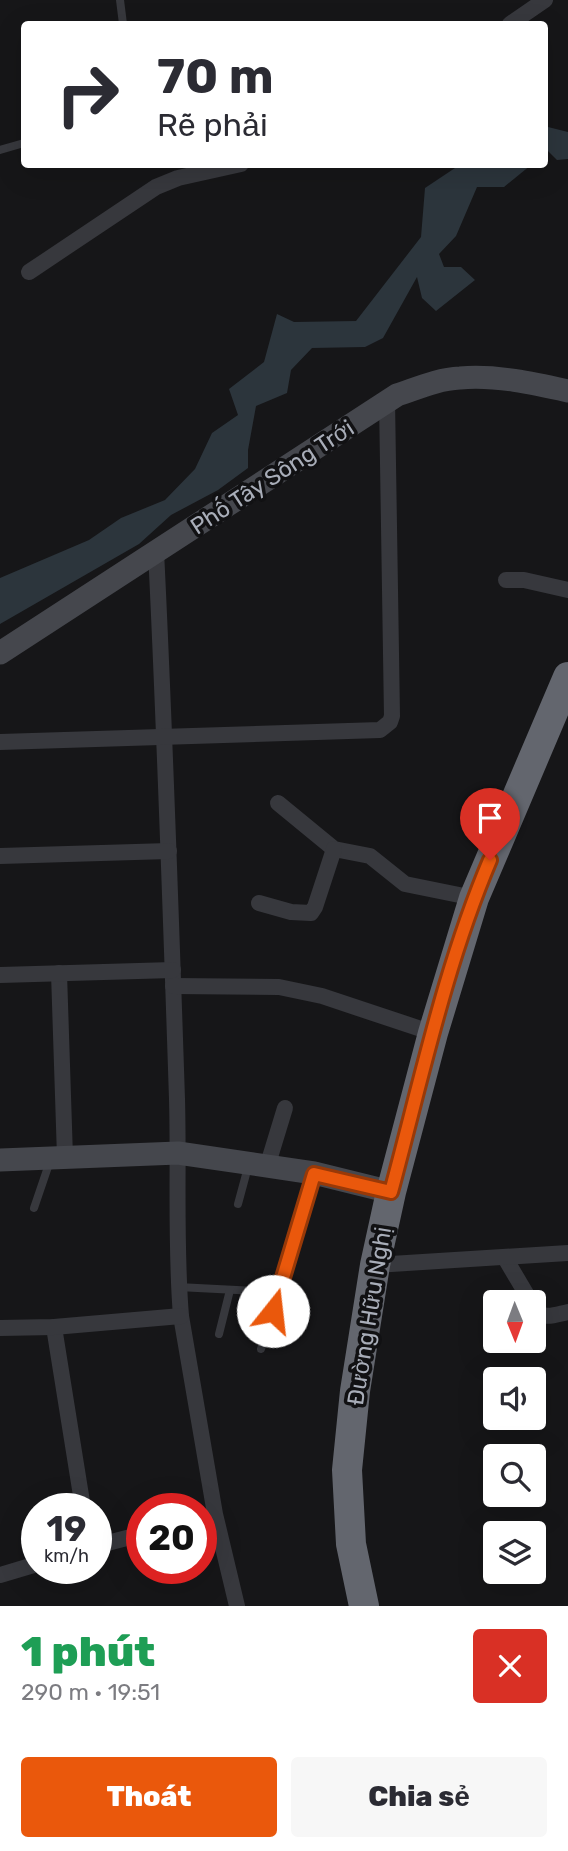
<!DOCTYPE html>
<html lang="vi">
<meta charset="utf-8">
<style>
:root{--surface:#fff;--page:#f7f7f7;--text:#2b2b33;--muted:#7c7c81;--accent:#ea580c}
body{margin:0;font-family:Rubik,sans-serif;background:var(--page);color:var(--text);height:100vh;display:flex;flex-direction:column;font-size:26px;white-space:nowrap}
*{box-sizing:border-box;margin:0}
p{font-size:23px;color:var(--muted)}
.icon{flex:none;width:38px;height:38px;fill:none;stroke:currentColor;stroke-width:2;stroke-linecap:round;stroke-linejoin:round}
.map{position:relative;height:1606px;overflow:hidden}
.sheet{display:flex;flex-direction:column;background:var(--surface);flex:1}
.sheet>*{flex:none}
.guide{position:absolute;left:21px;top:21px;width:527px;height:147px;border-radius:7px;box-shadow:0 7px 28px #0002;background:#fff;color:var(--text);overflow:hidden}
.needle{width:46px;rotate:179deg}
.fabs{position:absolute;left:483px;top:1290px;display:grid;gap:14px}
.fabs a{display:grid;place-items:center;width:63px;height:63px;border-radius:7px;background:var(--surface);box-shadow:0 7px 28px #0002;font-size:35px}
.speed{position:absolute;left:21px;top:1493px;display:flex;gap:14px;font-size:35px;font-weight:700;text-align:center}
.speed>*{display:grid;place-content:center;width:91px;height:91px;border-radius:50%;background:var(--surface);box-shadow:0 7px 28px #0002;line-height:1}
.speed small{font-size:18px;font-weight:400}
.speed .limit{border:10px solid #d22;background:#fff;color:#111}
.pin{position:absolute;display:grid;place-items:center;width:60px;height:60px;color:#fff;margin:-72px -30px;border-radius:50% 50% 50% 0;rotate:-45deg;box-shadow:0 0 7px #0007}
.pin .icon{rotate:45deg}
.me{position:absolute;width:77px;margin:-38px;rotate:16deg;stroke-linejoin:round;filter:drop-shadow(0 0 5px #0008)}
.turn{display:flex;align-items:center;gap:24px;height:147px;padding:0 21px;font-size:32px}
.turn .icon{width:91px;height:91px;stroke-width:2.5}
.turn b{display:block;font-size:49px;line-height:60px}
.round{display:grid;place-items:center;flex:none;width:74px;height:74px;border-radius:7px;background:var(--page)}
.overview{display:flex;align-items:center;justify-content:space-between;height:119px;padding:0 21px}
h1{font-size:42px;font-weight:800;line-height:52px;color:#1e9e55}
.action{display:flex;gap:14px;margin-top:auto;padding:14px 21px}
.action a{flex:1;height:80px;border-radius:7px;background:var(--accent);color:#fff;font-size:28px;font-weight:800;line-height:80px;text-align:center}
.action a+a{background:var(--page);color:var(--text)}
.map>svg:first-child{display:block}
.water{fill:#2c353c}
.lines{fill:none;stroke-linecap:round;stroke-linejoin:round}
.lane{stroke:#37383d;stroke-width:8}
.street{stroke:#37383d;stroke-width:16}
.secondary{stroke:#45474d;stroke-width:23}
.highway{stroke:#63666e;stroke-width:30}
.route-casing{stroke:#983908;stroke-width:18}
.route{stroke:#ea580c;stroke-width:12}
.labels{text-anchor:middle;stroke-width:7;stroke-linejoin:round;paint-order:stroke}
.street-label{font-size:23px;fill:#a8adb8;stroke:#111113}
</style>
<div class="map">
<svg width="568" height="1606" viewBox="0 0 568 1606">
<rect width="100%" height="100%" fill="#161618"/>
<!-- water -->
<g class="water">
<polygon points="544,126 568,132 568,159 557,160 548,151 544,154"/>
<polygon points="461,164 531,165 504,187 477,187 456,236 439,254 444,267 461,267 475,280 436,311 422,298 417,277 383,338 365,347 312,348 291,370 287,393 256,406 248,450 248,468 218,490 171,515 139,544 0,624 0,578 89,540 121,518 165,500 195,469 212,433 238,415 229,389 264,362 277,314 294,322 356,321 421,237 425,188"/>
</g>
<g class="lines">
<!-- lane -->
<g class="lane">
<polyline points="120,0 123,24"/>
<polyline points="0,150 24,143"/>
<polyline points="238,1204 248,1167"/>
<polyline points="34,1208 50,1161"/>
<polyline points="178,1287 278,1292"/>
<polyline points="219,1334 230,1290"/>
<polyline points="261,1349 313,1176"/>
</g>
<!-- street -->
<g class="street">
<polyline points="510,24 545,0"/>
<polyline points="29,272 156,187 178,178 241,164"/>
<path d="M 156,551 C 165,734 171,916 177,1099 C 179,1171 175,1244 181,1316 L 215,1514 L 237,1606"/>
<polyline points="506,580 524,580 568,590"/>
<polyline points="0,742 380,730 390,722 392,716 387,400"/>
<polyline points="278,803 334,849 370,856 405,884 474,898"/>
<polyline points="0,856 169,851"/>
<polyline points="259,903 291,912 311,913 315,907 334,849"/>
<polyline points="59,973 65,1157"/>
<polyline points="0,975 173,970"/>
<polyline points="173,986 279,987 322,996 433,1033"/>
<polyline points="267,1167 285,1108"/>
<polyline points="505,1258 531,1302"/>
<polyline points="375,1265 568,1253"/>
<path d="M 534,1307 C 542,1321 554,1315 568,1312"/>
<polyline points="54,1327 83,1508"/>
<polyline points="0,1328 54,1327 181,1316"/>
<polyline points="96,1546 142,1534"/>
<polyline points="0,1575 37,1564"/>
</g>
<!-- secondary -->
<g class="secondary">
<path d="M 0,653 L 397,395 C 418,388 438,379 460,378 C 496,375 533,383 568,391"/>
<polyline points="0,1160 178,1153 314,1173 391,1192"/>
</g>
<!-- highway -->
<polyline class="highway" points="364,1606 351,1544 347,1470 355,1391 375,1265 391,1192 433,1033 474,898 568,677"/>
</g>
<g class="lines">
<defs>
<path id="route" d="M 273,1311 L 314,1174 L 391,1192 C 421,1081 445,966 490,860"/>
</defs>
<!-- route casing -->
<use href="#route" class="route-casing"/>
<!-- route -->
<use href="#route" class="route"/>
</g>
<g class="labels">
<!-- street labels -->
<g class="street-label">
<text transform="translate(272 477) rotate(-33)" y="8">Phố Tây Sông Trới</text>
<text transform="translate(369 1316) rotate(-81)" y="8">Đường Hữu Nghị</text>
</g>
</g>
</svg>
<div class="fabs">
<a><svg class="needle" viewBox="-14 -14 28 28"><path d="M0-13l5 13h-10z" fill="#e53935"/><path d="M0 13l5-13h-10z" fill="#7c7c81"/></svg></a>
<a><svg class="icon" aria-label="sound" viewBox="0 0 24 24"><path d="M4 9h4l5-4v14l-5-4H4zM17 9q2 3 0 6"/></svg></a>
<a><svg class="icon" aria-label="search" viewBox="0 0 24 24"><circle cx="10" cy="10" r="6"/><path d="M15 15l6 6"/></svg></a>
<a><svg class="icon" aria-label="layers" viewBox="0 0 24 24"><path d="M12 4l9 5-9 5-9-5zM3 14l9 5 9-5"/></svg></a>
</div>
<div class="speed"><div>19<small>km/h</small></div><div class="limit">20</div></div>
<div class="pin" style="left:490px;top:860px;background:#d93025"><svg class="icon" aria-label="arrive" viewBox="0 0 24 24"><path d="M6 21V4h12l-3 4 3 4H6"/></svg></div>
<svg class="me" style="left:273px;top:1311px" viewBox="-20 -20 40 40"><circle r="19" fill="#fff"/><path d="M0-13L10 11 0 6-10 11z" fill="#ea580c"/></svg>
<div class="guide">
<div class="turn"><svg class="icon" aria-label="right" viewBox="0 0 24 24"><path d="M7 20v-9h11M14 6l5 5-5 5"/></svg><div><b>70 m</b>Rẽ phải</div></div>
</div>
</div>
<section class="sheet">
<div class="overview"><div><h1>1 phút</h1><p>290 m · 19:51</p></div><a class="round" style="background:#d93025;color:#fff"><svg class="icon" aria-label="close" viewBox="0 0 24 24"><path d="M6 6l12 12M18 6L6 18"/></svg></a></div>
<div class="action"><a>Thoát</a><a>Chia sẻ</a></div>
</section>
